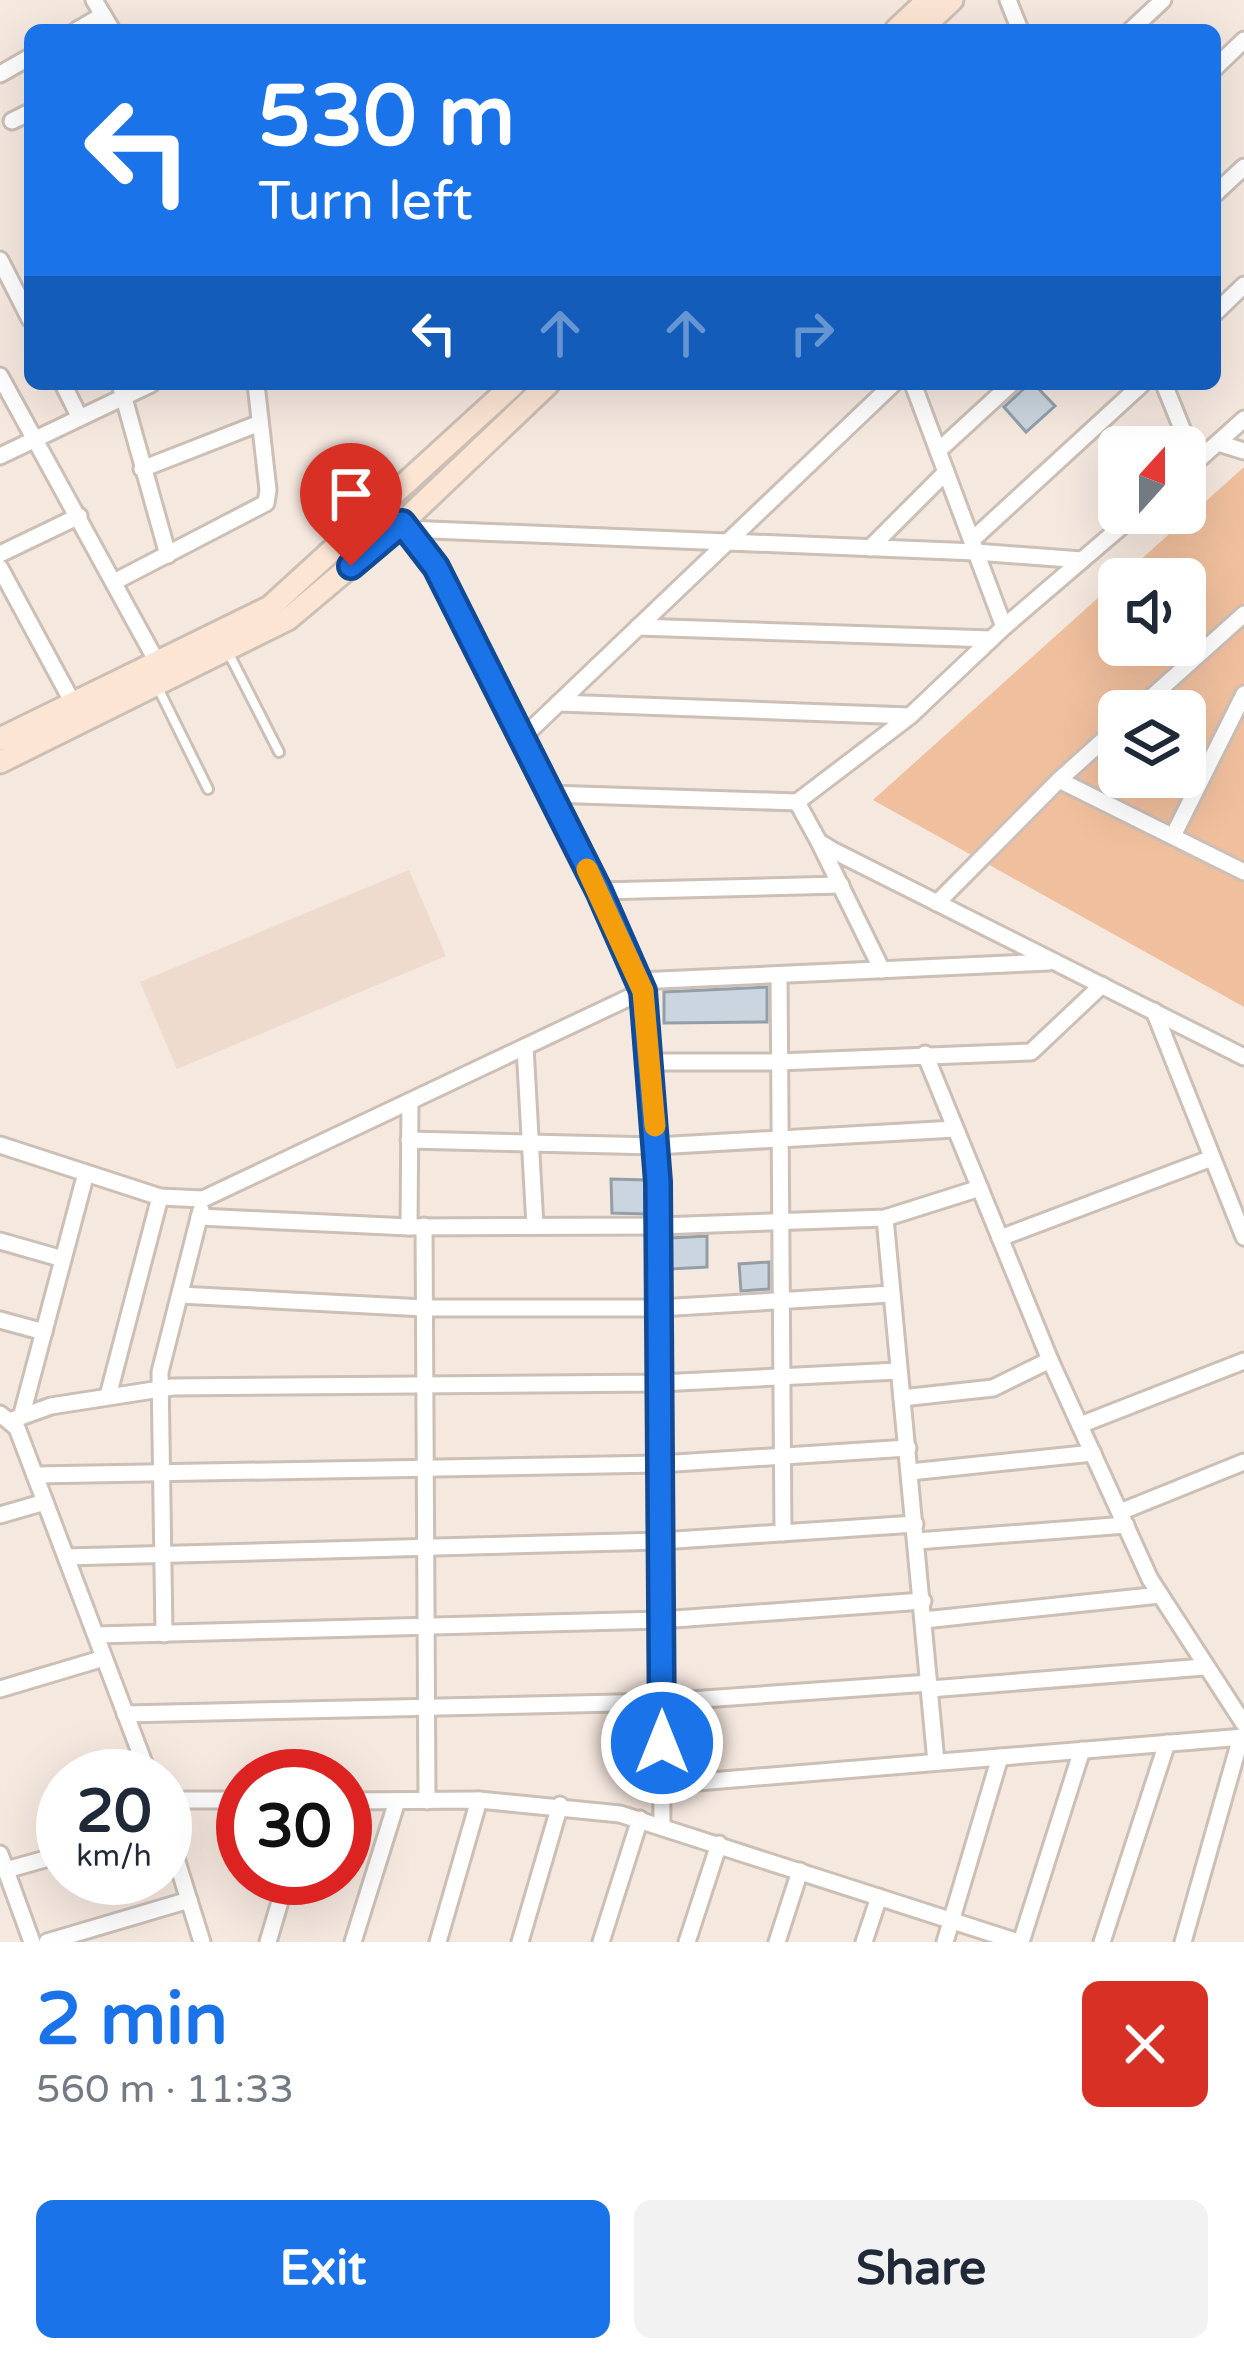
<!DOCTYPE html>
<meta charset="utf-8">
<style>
:root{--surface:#fff;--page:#f2f2f3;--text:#1f2937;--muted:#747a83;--accent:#1a73e8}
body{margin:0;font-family:"Varela Round",sans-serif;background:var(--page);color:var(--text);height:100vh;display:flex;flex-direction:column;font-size:45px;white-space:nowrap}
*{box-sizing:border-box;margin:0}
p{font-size:39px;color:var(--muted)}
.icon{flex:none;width:66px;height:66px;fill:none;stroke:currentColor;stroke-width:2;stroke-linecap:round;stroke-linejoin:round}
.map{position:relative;height:1942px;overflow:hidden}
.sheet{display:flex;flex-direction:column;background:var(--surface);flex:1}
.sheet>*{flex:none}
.guide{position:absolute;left:24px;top:24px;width:1197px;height:366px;border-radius:18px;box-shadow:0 12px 48px #0002;background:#1a73e8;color:#fff;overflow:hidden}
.needle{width:78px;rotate:21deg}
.controls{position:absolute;left:1098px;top:426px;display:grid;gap:24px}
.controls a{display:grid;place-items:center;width:108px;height:108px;border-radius:18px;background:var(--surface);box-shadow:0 12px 48px #0002;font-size:60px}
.speed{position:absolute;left:36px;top:1749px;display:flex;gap:24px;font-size:60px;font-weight:700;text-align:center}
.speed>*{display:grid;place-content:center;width:156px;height:156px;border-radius:50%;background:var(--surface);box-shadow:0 12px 48px #0002;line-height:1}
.speed small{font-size:30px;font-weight:400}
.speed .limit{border:18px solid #d22;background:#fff;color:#111}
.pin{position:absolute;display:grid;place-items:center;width:102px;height:102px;color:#fff;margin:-123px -51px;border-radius:50% 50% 50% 0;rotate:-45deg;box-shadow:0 0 12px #0007}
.pin .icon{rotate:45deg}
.me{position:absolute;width:132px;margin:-66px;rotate:0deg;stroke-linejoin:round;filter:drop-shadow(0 0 9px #0008)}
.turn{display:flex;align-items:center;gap:42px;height:252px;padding:0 36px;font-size:54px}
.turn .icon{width:156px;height:156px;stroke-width:2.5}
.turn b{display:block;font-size:84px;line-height:102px}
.lanes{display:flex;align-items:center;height:114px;padding:0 36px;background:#0003;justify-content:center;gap:60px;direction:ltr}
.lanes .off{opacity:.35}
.round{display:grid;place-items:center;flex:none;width:126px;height:126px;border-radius:18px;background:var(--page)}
.head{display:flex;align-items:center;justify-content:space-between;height:204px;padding:0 36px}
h1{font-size:72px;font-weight:700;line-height:90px;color:var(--accent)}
.action{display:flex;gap:24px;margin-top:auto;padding:24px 36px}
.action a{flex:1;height:138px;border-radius:18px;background:var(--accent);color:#fff;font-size:48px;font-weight:700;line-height:138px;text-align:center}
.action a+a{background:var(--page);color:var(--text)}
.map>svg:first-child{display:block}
.built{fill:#eedbcd}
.green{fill:#f0bf9d;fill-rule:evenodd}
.building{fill:#cad5df;stroke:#939ea7;stroke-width:3}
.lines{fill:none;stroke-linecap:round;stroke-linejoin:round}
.lane-casing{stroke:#cbbfb6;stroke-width:14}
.street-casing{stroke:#cbbfb6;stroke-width:21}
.secondary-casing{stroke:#cbbfb6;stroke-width:27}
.lane{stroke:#fff;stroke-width:8}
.street{stroke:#fff;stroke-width:15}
.secondary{stroke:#fde5d3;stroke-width:21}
.route-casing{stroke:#114b97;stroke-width:30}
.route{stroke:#1a73e8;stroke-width:21}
.slow{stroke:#f59e0b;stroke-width:21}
</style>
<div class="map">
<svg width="1244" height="1942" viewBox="0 0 1244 1942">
<rect width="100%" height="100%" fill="#f5e8df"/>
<!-- built -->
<polygon class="built" points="409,870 446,956 177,1069 140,982"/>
<!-- green -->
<path class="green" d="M 1244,467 L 1244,1007 L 873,800 L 1119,579 L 1119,645 L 1185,645 L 1185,579 L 1119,579 ZM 1119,711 L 1185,711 L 1185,777 L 1119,777 Z"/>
<!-- building -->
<g class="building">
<polygon points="1029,384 1034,384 1055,406 1026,432 1004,407"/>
<polygon points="767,987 767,1022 664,1023 664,992"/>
<polygon points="611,1179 646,1180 646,1214 612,1213"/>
<polygon points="707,1236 707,1267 671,1269 670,1238"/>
<polygon points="769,1262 769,1289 741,1291 739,1264"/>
</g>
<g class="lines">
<defs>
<g id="lane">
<polyline points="228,652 279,752"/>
<polyline points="158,688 208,789"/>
</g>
<g id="street">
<polyline points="94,0 112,30"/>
<polyline points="1008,0 1020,30"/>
<polyline points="77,30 103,15"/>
<polyline points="1131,30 1163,0"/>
<polyline points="1215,68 1244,40"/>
<polyline points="0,74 30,57"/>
<polyline points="12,121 30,112"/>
<polyline points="1215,194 1244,167"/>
<polyline points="0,260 30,319"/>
<polyline points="1215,313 1244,285"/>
<polyline points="0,376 157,662"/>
<polyline points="63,384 79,416"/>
<polyline points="120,384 168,555"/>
<polyline points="913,384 1004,627"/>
<polyline points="1164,384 1196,463"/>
<polyline points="1218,443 1244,451"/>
<polyline points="938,451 1011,384"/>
<polyline points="0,456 151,384"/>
<polyline points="142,469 260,423"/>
<polyline points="1185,472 1244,419"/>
<polyline points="382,505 418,541 453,597 599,891 643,991 658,1182 662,1825"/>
<polyline points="1137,513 1004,627 910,716 797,802 819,842 832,850 1244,1057"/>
<polyline points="407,529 976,552 1082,560"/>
<polyline points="972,540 1142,384"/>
<polyline points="870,548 946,472"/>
<polyline points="0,554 79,516"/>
<polyline points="0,568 73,703"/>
<polyline points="114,582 266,503 268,490 256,384"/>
<polyline points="638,627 991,639"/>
<polyline points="559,703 909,716"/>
<polyline points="1136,711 1244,614"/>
<polyline points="522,738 893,384"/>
<polyline points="1059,780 1244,872"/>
<polyline points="549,794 797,802"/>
<polyline points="1173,836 1244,694"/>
<polyline points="820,844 882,970"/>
<polyline points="599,891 841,885"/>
<polyline points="937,903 1059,780 1119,726"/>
<polyline points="779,975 783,1533"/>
<polyline points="638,981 1049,962"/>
<polyline points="1154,1011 1244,1237"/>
<polyline points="525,1047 535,1226"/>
<polyline points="925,1054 1050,1360 1150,1579 1244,1724"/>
<polyline points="651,1062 778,1062 1031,1052 1102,985"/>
<polyline points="409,1140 656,1146 955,1129"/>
<polyline points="0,1145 160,1197 203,1199 643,991"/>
<polyline points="199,1217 409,1227 658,1226 885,1218 980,1188"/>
<polyline points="885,1218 936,1762"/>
<polyline points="424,1226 427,1801"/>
<polyline points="409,1227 410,1102"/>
<polyline points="1000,1238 1212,1158"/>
<polyline points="0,1241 63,1259"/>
<polyline points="180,1295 424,1308 659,1308 891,1294"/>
<polyline points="0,1320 44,1332"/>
<polyline points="108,1396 160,1197"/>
<polyline points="902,1398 993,1388 1050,1360"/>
<polyline points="0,1414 17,1428 149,1776"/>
<polyline points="22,1414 86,1173"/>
<polyline points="12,1420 51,1406 173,1387 660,1383 898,1371"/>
<polyline points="1080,1425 1244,1361"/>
<polyline points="910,1472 1093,1453"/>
<polyline points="35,1475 660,1464 908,1448"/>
<polyline points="1120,1512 1244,1462"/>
<polyline points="0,1515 45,1502"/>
<polyline points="917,1541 1126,1525"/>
<polyline points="66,1557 661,1541 915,1524"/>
<polyline points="924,1620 1160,1595"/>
<polyline points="164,1634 160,1372 201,1210"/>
<polyline points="96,1635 661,1620 923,1601"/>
<polyline points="0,1689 104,1658"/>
<polyline points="930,1689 1204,1667"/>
<polyline points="125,1714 661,1702 929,1683"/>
<polyline points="662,1785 1244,1737"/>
<polyline points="165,1800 243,1800"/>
<polyline points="345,1801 479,1800 620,1814 1018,1942"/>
<polyline points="165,1823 202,1942"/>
<polyline points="0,1854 32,1942"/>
<polyline points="6,1870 63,1854"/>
<polyline points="47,1942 189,1900"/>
<polyline points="268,1942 287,1878"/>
<polyline points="353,1942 397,1801"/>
<polyline points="438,1942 479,1800"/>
<polyline points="520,1942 560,1805"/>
<polyline points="601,1942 640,1819"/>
<polyline points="687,1942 719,1844"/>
<polyline points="777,1942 800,1871"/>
<polyline points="864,1942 879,1897"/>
<polyline points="945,1942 1000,1757"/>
<polyline points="1021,1942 1082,1750"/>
<polyline points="1102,1942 1167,1743"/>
<polyline points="1183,1942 1241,1737"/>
</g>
<g id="secondary">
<polyline points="896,30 928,0"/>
<polyline points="920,30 952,0"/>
<polyline points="0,739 270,607 514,384"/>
<polyline points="0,762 288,619 402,523 548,384"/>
</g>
</defs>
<!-- lane casing -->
<use href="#lane" class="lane-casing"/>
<!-- street casing -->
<use href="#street" class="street-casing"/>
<!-- secondary casing -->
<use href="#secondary" class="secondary-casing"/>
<!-- lane -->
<use href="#lane" class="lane"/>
<!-- street -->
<use href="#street" class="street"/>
<!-- secondary -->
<use href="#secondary" class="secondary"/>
</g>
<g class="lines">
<defs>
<polyline id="route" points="351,566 402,523 436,567 599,891 643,991 658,1182 662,1743"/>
</defs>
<!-- route casing -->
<use href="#route" class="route-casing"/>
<!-- route -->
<use href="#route" class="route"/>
<!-- slow -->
<polyline class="slow" points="587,869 643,991 655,1126"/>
</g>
</svg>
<div class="controls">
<a><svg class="needle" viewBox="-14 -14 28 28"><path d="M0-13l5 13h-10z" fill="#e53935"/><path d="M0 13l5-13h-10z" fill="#747a83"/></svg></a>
<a><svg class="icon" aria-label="sound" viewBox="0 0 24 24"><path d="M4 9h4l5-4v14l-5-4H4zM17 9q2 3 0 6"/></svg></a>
<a><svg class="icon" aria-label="layers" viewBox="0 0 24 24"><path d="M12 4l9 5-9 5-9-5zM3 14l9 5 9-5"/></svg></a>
</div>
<div class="speed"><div>20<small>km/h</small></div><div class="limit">30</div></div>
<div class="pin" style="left:351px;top:566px;background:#d93025"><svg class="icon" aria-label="arrive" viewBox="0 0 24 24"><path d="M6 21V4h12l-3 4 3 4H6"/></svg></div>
<svg class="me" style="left:662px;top:1743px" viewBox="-20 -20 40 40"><circle r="17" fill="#1a73e8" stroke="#fff" stroke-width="3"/><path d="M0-11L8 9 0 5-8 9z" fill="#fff"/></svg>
<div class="guide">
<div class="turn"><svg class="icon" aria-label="left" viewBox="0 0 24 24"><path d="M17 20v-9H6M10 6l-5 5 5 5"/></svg><div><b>530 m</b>Turn left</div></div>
<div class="lanes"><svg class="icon" aria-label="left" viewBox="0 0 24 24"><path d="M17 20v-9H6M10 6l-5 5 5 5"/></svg><svg class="icon off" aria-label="ahead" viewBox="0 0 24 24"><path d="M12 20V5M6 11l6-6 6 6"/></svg><svg class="icon off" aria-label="ahead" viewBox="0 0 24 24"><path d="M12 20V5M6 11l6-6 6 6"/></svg><svg class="icon off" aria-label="right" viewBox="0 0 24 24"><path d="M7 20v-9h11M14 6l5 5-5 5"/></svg></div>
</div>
</div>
<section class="sheet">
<div class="head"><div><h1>2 min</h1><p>560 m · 11:33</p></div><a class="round" style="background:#d93025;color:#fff"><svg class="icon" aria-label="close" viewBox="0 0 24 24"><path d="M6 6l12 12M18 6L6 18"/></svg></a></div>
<div class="action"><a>Exit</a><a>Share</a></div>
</section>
